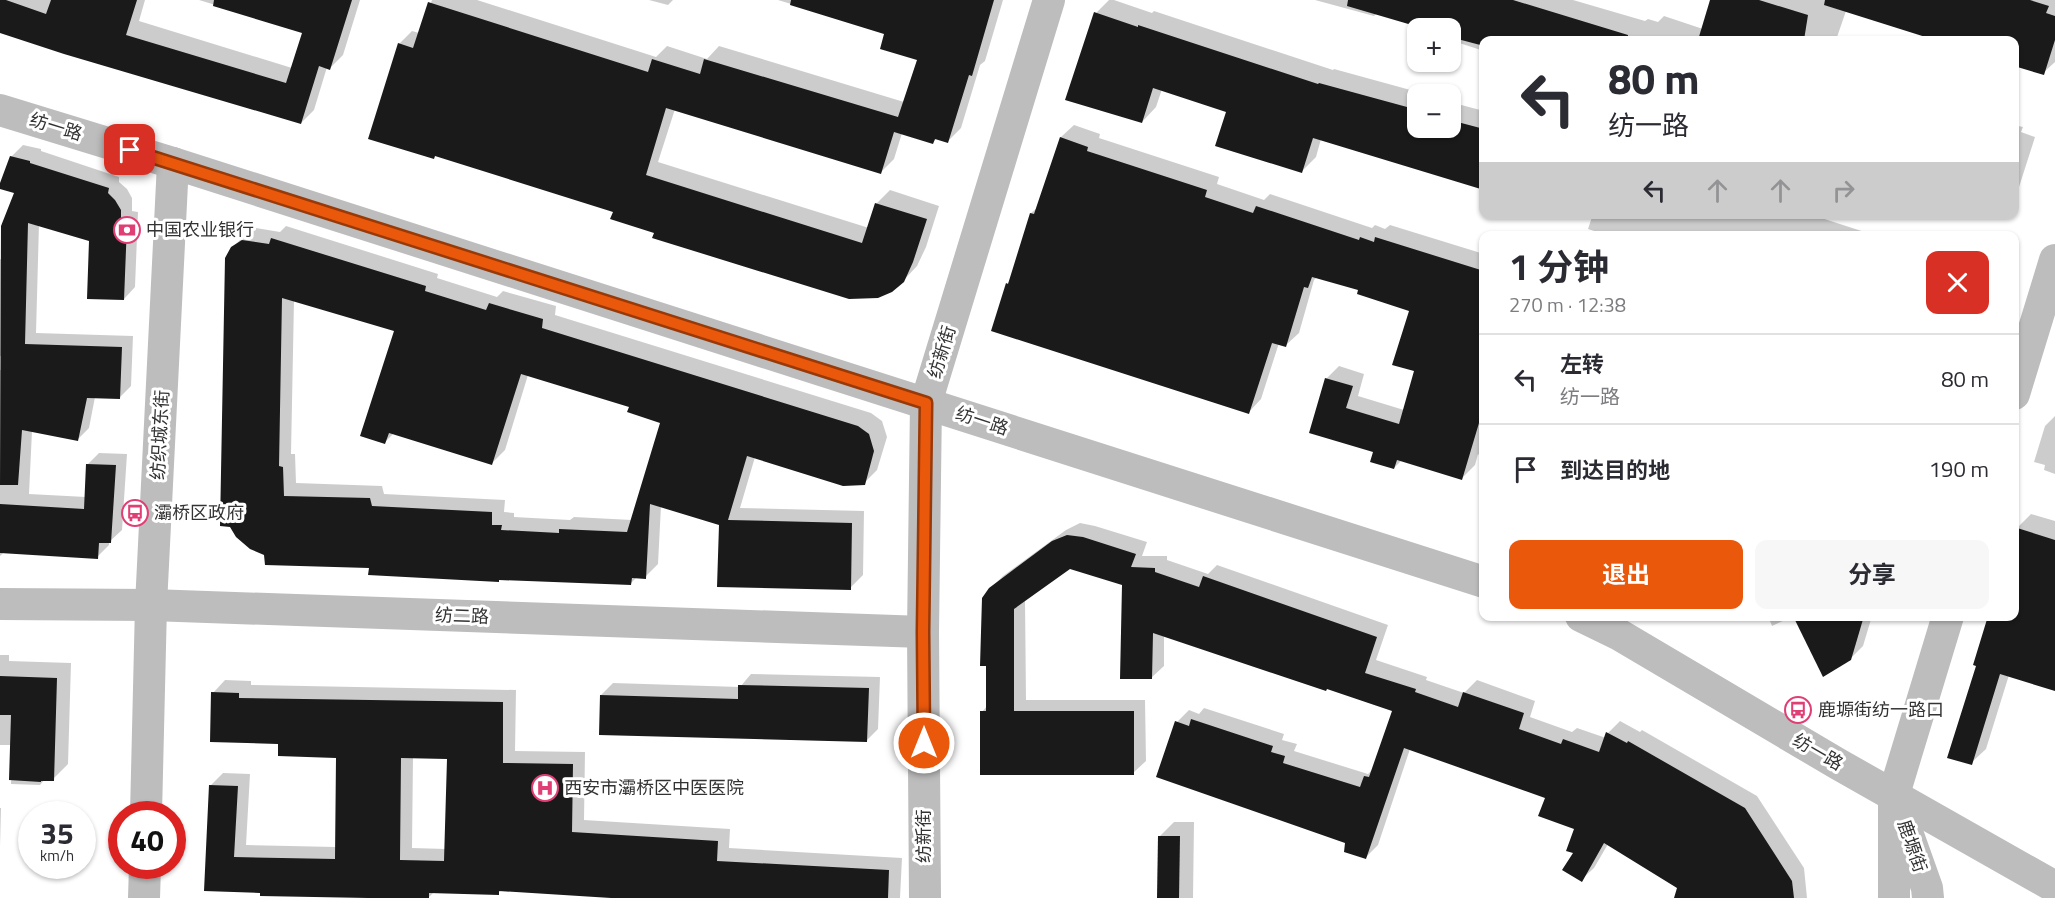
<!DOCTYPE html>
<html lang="zh">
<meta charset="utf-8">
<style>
:root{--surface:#fff;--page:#f7f7f7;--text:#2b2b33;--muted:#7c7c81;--line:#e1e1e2;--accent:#ea580c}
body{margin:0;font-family:"Titillium Web","Noto Sans SC",sans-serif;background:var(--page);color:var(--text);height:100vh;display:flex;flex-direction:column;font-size:22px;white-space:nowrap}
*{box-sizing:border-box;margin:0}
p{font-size:20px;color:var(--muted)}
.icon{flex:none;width:33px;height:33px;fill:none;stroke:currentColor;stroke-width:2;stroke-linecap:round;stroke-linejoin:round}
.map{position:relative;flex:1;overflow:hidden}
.details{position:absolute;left:1479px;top:231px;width:540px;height:390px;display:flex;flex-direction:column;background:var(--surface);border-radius:12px;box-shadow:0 2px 4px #0004}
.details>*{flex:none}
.banner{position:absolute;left:1479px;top:36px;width:540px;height:183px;border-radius:12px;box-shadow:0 2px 4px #0004;background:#fff;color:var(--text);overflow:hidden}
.buttons{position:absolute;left:1407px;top:18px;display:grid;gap:12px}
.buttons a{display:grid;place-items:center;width:54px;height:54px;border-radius:12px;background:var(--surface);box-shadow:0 2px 4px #0004;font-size:30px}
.speed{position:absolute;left:18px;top:801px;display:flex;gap:12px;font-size:30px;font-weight:700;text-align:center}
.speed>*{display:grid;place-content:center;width:78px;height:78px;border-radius:50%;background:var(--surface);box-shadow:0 2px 4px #0004;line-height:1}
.speed small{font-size:15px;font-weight:400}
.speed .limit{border:9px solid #d22;background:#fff;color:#111}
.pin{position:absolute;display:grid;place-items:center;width:51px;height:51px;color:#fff;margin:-26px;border-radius:12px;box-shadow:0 3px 9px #0006}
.me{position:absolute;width:66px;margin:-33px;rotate:0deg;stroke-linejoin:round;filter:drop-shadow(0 0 4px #0008)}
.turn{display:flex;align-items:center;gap:21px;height:126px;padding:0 30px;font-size:27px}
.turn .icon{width:78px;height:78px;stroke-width:2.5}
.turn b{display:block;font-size:42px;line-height:51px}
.lanes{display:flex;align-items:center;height:57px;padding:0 30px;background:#0003;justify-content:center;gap:30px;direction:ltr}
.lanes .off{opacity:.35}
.round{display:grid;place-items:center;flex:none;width:63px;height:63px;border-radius:12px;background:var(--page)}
.summary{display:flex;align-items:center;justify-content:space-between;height:102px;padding:0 30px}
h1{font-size:36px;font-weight:700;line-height:45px}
.primary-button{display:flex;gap:12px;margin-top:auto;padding:12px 30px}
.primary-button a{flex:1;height:69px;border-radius:12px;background:var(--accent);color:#fff;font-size:24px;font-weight:700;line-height:69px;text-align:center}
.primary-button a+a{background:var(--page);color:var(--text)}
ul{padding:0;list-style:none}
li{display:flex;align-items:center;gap:18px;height:90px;padding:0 30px;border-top:2px solid var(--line)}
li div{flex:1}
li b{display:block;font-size:22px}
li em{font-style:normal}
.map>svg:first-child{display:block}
.shadow{fill:#0003;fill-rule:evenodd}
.building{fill:#1a1a1a;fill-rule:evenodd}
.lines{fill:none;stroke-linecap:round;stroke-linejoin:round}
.secondary{stroke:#bdbdbd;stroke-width:32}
.route-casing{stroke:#983908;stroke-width:15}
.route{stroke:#ea580c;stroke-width:10}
.labels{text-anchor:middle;stroke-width:6;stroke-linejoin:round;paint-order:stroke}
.street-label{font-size:18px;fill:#333;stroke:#fff}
.poi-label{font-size:18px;fill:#333;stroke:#fff;text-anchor:start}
</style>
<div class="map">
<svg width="2055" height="898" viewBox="0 0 2055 898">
<rect width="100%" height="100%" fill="#fff"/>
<!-- shadow -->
<g class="shadow">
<polygon points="0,0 145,0 139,21 292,68 304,32 199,0 360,0 343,55 330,68 327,67 314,110 301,123 0,31"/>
<polygon points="432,0 477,0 656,57 667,46 707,59 719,46 904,102 918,58 886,33 778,0 1003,0 985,61 980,65 961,128 948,141 937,138 933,142 902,133 894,159 881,172 675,109 658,162 869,228 876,204 890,190 939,206 926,247 917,266 903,281 656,232 615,211 399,44 412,31 419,33"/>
<polygon points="649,0 673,0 668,5"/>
<polygon points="1109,0 1114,0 1152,13 1154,11 1333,70 1334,69 1425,94 1418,94 1418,128 1450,128 1450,102 1484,111 1484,189 1321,139 1316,157 1301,172 1227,111 1162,89 1156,107 1142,122 1096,13"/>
<polygon points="1315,0 1573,0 1645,21 1648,19 1658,22 1664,16 1703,29 1711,0 2055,0 2055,62 2043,73 2014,40 1940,40 1846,11 1836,40 1484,40 1484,51 1450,40 1450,28 1428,28 1377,13 1374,16"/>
<polygon points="1074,125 1100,134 1099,138 1219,177 1217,184 1264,200 1270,194 1372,228 1375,225 1385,229 1390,225 1484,254 1484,460 1478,454 1475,465 1462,478 1402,460 1394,468 1374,451 1326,379 1339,366 1364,374 1358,396 1404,410 1416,370 1411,310 1360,290 1317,277 1314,280 1299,333 1286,345 1279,343 1261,399 1249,412 1007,284 1011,280 1031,213 1037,208 1061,137"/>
<polygon points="2014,125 2023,127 2021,132 2035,137 2019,187 2014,191"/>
<polygon points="23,145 41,149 41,151 119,177 119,182 127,189 132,198 132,211 138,212 135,287 124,299 91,240 39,224 36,333 133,336 131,386 120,397 95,397 89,428 78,439 32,431 29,494 86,497 88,464 99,453 127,454 122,530 109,542 109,545 97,557 5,551 0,556 0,370 44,375 45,370 0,356 0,259 2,260 15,192 11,157"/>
<polygon points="1593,214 1809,214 1877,236 1609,236 1588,229"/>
<path d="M 286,226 L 438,274 L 437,278 L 497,297 L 503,291 L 556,306 L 555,315 L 871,413 L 882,421 L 887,437 L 877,470 L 864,483 L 755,457 L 740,508 L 864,511 L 863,575 L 850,588 L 720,524 L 661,506 L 658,564 L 645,577 L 637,577 L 631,583 L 370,566 L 266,564 L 232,248 L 246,234 L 256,228 L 280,232 ZM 294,300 L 396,330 L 384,443 L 394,433 L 492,463 L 505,450 L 528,375 L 631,406 L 662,422 L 632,520 L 574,517 L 570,520 L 514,517 L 514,513 L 504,512 L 505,500 L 384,494 L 382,486 L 296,483 L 295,454 L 291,454 Z"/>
<polygon points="2055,416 2055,474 2044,470 2045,465 2034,462 2045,426"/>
<polygon points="2031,514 2055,521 2055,688 2009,675 1986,749 1971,763 2014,616 2017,528"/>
<polygon points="1080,523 1095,526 1147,542 1142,556 1167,556 1167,560 1208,574 1217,565 1388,625 1376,660 1427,677 1426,680 1464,693 1477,680 1535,701 1530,717 1572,732 1577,728 1606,738 1608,733 1620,721 1640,732 1642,730 1757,796 1804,868 1807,898 1678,898 1679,888 1608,844 1594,868 1581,880 1575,853 1576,828 1547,797 1410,749 1378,845 1366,857 1177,722 1189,710 1199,714 1204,708 1284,734 1282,740 1297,744 1294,751 1368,774 1373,769 1394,710 1164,635 1164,666 1151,678 1124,584 1070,567 1025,599 1026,700 1145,700 1146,761 1133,773 982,712 987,706 990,589 1003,576 1066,530"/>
<polygon points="1768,616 1793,616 1772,626"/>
<polygon points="1795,616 1872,616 1863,646 1850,659"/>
<polygon points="0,655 9,655 9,661 71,663 68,764 53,779 45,779 40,785 11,784 12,745 0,745"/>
<polygon points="751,674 880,677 878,729 866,741 601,695 613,683 740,687"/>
<path d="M 225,680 L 251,681 L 251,685 L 516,690 L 515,751 L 585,752 L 584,820 L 730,829 L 729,848 L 902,858 L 900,898 L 635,898 L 502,890 L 498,893 L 434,892 L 428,898 L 206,889 L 210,786 L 223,773 L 250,774 L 246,845 L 336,847 L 337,756 L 280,742 L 213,693 ZM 413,757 L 449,758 L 446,849 L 412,848 Z"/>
<polygon points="0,808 1,808 0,847"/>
<polygon points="1174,822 1194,822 1193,898 1159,898 1159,837"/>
</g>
<!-- building -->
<g class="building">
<polygon points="0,0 6,0 46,14 51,0 137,0 126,35 286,83 302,33 213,6 214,0 352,0 330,70 319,66 301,124 64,54 0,33"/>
<polygon points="791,0 994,0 972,76 969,75 948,143 935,139 933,144 894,132 881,174 666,108 646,175 862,243 875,203 927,219 913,262 904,282 892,292 878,298 849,299 652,238 654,233 610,219 613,212 435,156 434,159 368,139 398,43 413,48 428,2 648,72 652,59 700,74 704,59 898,117 917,60 880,49 884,34 790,5"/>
<polygon points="1348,0 1513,0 1628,35 1628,40 1484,40 1484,46 1450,37 1450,28 1422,28 1347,6"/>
<polygon points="1710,0 1759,0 1808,15 1804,40 1698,40"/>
<polygon points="1825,0 2030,0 2049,6 2046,13 2055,16 2055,40 2044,75 2014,66 2014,40 1935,40 1824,5"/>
<polygon points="1094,12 1138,27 1138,25 1318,84 1319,83 1418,110 1418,128 1450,128 1450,120 1484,129 1484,190 1313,138 1302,173 1215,146 1226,112 1153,88 1142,123 1065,100"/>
<polygon points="1060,137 1088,147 1087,151 1207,190 1205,197 1253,213 1256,206 1359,240 1360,237 1374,242 1375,237 1484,271 1484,424 1479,423 1462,480 1397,460 1394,469 1370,462 1373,452 1309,433 1325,378 1353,386 1346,408 1399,424 1414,371 1392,365 1409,311 1357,294 1358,290 1312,277 1308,288 1304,287 1286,347 1272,343 1249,414 991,331 1006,283 1008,284 1030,213 1034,214"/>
<polygon points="10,156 30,161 30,163 109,188 108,193 115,200 121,210 121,222 127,224 124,300 87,299 89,241 28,223 25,344 122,347 120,399 87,398 78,441 22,430 18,485 0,485 1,226 14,193 0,189 0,183"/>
<path d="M 271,238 L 426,286 L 425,291 L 486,310 L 489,303 L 543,319 L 542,328 L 858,426 L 869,434 L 874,451 L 865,485 L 843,486 L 747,456 L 728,520 L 852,523 L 851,590 L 717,587 L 719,525 L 650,504 L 646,579 L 632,578 L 631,585 L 499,580 L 499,582 L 368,575 L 369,568 L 265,565 L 264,555 L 250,549 L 236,537 L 230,527 L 220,526 L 225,258 L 231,247 L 242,240 L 269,244 ZM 282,298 L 394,331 L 360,436 L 385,444 L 389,433 L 492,465 L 521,374 L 629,407 L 627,412 L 660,423 L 627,532 L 559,529 L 559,533 L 501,530 L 502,525 L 492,525 L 492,512 L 372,506 L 370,498 L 284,496 L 283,467 L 279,466 Z"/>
<polygon points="86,464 116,465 111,543 99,543 98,559 0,553 0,504 84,509"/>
<polygon points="2014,527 2055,540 2055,691 2000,674 1972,765 1947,758 1976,666 1973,665 1988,616 2014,616"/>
<polygon points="1067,535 1083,537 1136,554 1131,567 1155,568 1155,572 1199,587 1203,576 1377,637 1365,673 1416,689 1415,692 1458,707 1463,692 1524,713 1519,729 1561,744 1563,739 1599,752 1606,732 1627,743 1628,741 1745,808 1792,881 1794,898 1674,898 1677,888 1604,843 1582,882 1562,870 1573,853 1566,851 1574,829 1538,816 1545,798 1404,748 1366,859 1344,852 1345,843 1156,777 1175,721 1189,726 1191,719 1273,746 1271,752 1285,756 1283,763 1360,787 1364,776 1369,777 1392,711 1327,689 1326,691 1153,633 1152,679 1120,679 1122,585 1070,569 1014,609 1014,711 1134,711 1134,775 980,775 980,711 986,711 986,666 980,666 982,598 989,588 1052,541"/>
<polygon points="1793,616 1864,616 1851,660 1823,677"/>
<polygon points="0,676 57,678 54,781 41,781 41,782 9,780 11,715 0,715"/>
<polygon points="738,685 869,688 867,742 599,735 600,695 738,699"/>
<path d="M 211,692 L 239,693 L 239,698 L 503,702 L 503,763 L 573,764 L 572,832 L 718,841 L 717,861 L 889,870 L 888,898 L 611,898 L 499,891 L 499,895 L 429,893 L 429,898 L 368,898 L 260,896 L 260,893 L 204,891 L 209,785 L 238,786 L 234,857 L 335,859 L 336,758 L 278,756 L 278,744 L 210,742 ZM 401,758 L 447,759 L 444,861 L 400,860 Z"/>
<polygon points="1158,836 1180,836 1179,898 1157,898"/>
</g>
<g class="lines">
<!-- secondary -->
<g class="secondary">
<polyline points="0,110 173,163 1484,582"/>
<polyline points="2014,394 2055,260"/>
<polyline points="0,604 151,605 923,632"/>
<polyline points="1581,616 1618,634 1838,764 2055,887"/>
<polyline points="146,814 151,605 173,163"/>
<polyline points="1901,815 1927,888 1928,898"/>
<polyline points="144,898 145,866"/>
<polyline points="925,898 923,632 926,403 1049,0"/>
<polyline points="1894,898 1894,794 1948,616"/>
</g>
</g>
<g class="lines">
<defs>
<polyline id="route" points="130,150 926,403 923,632 924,743"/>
</defs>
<!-- route casing -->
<use href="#route" class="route-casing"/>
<!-- route -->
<use href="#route" class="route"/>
</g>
<!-- icons -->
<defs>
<symbol id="bank-ring" viewBox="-11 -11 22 22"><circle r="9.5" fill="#fff" stroke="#e03f75" stroke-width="1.5"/><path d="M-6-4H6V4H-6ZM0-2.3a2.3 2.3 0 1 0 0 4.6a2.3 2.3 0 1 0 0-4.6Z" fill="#e03f75"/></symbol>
<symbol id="bus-ring" viewBox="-11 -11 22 22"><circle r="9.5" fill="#fff" stroke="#e03f75" stroke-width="1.5"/><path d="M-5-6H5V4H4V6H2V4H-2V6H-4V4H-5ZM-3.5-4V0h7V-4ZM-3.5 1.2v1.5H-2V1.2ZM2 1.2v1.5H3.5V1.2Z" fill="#e03f75"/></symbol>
<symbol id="hospital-ring" viewBox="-11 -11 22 22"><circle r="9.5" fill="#fff" stroke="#e03f75" stroke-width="1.5"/><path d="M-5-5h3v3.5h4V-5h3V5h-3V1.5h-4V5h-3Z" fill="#e03f75"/></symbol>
</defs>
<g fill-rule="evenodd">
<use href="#bank-ring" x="112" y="215" width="30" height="30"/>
<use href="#bus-ring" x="120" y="498" width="30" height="30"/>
<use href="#bus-ring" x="1783" y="695" width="30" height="30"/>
<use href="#hospital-ring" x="530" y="773" width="30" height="30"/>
</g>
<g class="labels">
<!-- street labels -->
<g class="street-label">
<text transform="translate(56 127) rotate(17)" y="6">纺一路</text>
<text transform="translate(942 352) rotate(-73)" y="6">纺新街</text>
<text transform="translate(982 421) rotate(18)" y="6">纺一路</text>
<text transform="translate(160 435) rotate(-87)" y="6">纺织城东街</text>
<text transform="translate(462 616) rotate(2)" y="6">纺二路</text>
<text transform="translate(1818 752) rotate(30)" y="6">纺一路</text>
<text transform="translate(924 836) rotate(-90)" y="6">纺新街</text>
<text transform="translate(1912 846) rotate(71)" y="6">鹿塬街</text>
</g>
<!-- poi labels -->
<g class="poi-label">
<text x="146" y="236">中国农业银行</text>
<text x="154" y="519">灞桥区政府</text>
<text x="1818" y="716">鹿塬街纺一路口</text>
<text x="564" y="794">西安市灞桥区中医医院</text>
</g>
</g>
</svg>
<div class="buttons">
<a>+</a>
<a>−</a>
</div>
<div class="speed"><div>35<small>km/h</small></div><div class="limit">40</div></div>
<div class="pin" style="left:130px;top:150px;background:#d93025"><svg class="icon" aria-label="arrive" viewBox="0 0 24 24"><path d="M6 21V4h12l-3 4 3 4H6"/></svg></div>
<svg class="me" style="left:924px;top:743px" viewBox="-20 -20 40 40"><circle r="17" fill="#ea580c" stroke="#fff" stroke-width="3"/><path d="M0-11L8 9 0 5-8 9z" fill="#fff"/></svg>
<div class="banner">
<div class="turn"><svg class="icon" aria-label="left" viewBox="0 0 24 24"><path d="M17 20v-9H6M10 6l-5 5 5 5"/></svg><div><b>80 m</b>纺一路</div></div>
<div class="lanes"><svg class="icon" aria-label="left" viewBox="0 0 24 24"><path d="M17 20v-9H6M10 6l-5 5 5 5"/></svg><svg class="icon off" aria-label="ahead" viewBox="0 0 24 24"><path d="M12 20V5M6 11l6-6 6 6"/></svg><svg class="icon off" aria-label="ahead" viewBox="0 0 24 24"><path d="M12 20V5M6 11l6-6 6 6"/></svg><svg class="icon off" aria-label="right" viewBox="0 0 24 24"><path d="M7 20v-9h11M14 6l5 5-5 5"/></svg></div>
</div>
<section class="details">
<div class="summary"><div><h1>1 分钟</h1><p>270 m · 12:38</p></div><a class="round" style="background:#d93025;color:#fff"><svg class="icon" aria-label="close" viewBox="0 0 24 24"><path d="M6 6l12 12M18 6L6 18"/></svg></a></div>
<ul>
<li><svg class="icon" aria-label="left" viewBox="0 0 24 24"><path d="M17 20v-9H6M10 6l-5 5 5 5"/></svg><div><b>左转</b><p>纺一路</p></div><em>80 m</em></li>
<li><svg class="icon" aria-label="arrive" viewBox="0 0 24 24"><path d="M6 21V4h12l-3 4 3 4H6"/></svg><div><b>到达目的地</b></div><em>190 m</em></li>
</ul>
<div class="primary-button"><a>退出</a><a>分享</a></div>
</section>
</div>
